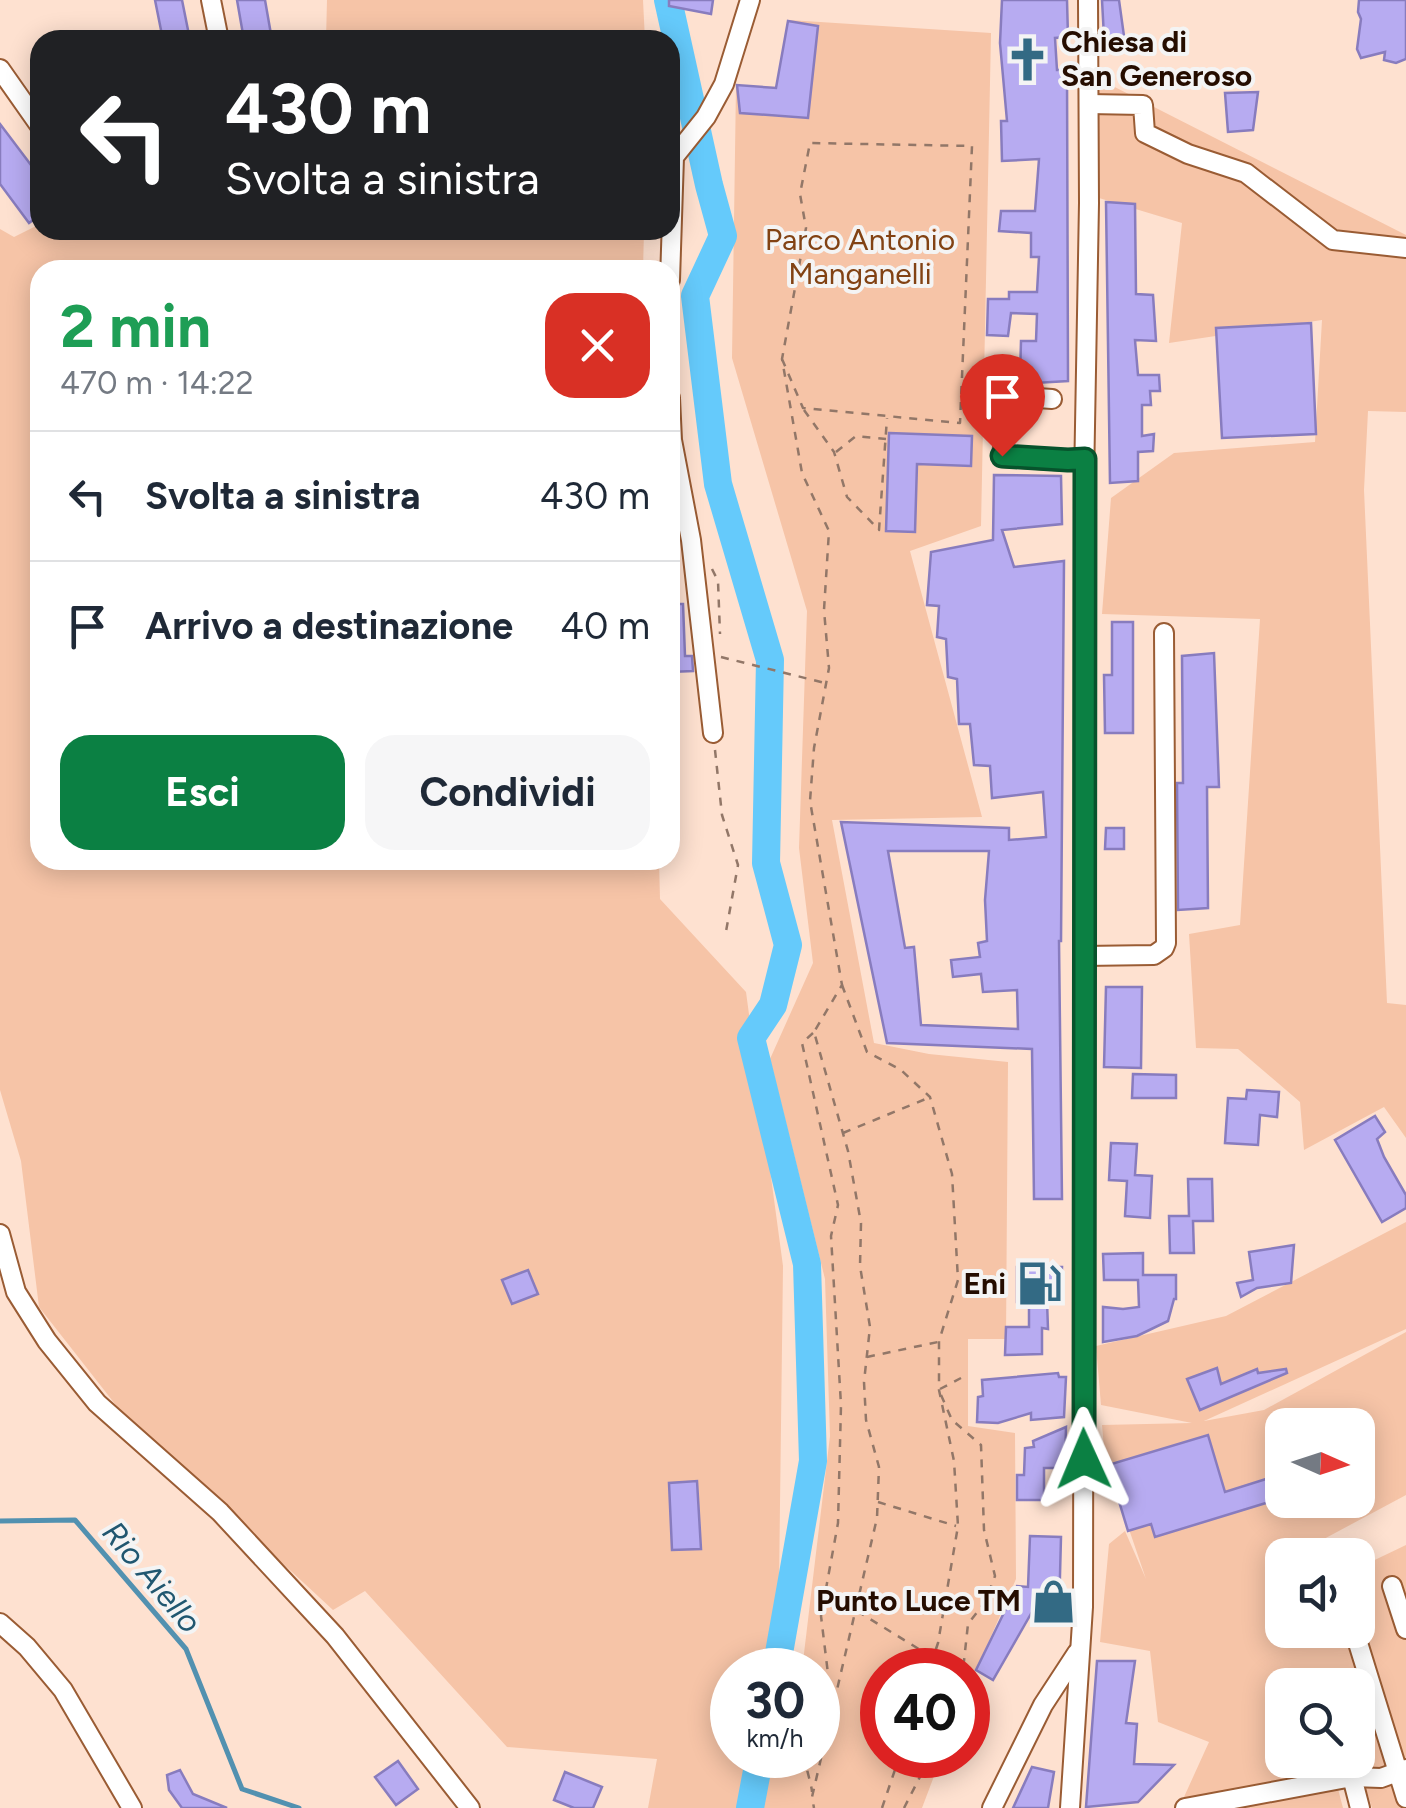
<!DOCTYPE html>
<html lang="it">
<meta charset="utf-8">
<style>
:root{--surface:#fff;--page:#f6f6f7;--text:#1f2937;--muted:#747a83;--line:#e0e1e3;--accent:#0b8043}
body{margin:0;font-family:Figtree,sans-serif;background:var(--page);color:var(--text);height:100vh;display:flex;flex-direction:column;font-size:38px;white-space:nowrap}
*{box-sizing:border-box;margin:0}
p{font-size:32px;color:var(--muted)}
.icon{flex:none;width:55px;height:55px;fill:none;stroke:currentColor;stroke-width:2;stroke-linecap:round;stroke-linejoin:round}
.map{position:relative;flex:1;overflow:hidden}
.side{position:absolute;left:30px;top:260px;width:650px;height:610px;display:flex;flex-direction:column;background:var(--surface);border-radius:30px;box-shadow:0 5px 25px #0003}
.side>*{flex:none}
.hud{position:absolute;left:30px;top:30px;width:650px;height:210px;border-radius:30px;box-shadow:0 5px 25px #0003;background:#202124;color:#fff;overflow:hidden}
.needle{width:65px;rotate:93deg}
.buttons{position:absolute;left:1265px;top:1408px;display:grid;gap:20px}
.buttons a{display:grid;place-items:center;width:110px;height:110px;border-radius:20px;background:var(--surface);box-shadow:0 5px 25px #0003;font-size:50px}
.speed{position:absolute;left:710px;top:1648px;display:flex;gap:20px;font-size:50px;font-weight:700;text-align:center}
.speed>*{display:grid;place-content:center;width:130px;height:130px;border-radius:50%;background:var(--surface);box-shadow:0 5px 25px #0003;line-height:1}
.speed small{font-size:25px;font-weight:400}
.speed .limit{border:15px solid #d22;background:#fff;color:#111}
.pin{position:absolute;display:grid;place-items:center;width:85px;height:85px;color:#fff;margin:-102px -42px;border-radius:50% 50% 50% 0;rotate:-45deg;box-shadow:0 0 10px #0007}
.pin .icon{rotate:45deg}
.me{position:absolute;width:110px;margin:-55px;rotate:359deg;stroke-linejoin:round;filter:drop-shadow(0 0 8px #0008)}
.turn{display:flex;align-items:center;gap:35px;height:210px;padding:0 30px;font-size:45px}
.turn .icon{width:130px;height:130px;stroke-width:2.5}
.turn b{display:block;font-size:70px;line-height:85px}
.round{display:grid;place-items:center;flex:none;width:105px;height:105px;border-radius:30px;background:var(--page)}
.overview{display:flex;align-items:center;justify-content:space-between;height:170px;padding:0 30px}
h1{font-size:60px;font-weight:700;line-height:75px;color:#1e9e55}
.primary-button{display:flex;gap:20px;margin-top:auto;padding:20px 30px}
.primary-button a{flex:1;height:115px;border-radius:30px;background:var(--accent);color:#fff;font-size:40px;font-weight:700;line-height:115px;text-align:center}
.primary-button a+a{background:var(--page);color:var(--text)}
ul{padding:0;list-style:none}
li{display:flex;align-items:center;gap:30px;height:130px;padding:0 30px;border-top:2px solid var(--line)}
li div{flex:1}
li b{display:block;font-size:38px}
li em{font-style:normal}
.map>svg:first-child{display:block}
.green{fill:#f6c4a7;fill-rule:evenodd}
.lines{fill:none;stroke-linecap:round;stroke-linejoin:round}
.stream{stroke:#5291b0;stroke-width:5}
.river{stroke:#65cafb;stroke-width:28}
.building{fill:#b7abf1;stroke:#887cbe;stroke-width:2.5;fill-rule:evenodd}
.minor-casing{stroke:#9a5c34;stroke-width:22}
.path{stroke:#927768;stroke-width:2.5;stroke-dasharray:8 8;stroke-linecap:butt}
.minor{stroke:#fff;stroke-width:18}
.route-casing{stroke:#07532c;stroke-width:25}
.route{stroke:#0b8043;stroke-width:18}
.labels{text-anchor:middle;stroke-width:8;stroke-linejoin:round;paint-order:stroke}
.poi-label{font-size:30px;font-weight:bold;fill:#250d00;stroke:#f4f4f4;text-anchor:end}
.park-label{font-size:30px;fill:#824213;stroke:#f4f4f4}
.water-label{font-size:32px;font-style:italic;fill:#205770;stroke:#f4f4f4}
</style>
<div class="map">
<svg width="1406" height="1808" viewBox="0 0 1406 1808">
<rect width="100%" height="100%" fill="#fee1d0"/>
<!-- green -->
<g class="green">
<polygon points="327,0 643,0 645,40 326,40"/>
<polygon points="789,20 991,33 981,526 910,551 982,817 832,820 874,1043 929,1054 1008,1062 1006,1339 968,1339 968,1426 1015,1433 1016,1579 968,1689 968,1670 882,1670 882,1755 942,1755 922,1808 648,1808 657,1759 507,1747 365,1591 333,1610 126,1418 39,1307 21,1161 0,1090 0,229 14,237 40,224 40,230 644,230 643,270 40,270 40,860 659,860 660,899 746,992 783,1266 779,1585 787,1670 732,1670 732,1755 818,1755 818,1670 802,1670 830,1436 825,1279 770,1059 813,963 799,848 807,611 732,358 736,85 776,87"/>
<polygon points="1099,79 1406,235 1406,412 1368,411 1364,490 1387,1003 1406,1005 1406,1138 1384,1107 1304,1150 1300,1102 1238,1049 1196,1048 1189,934 1240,925 1260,619 1102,614 1111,498 1174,453 1315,442 1322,320 1169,343 1182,223 1099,198"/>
<path d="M 1406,1222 L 1406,1329 L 1204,1421 L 1264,1410 L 1406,1332 L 1406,1495 L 1294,1555 L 1282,1555 L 1282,1630 L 1316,1630 L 1320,1640 L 1318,1630 L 1358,1630 L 1358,1568 L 1406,1545 L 1406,1808 L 1372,1808 L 1357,1760 L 1358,1685 L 1282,1685 L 1282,1760 L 1348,1760 L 1332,1766 L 1343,1808 L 1179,1808 L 1209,1742 L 1158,1722 L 1150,1651 L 1100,1642 L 1109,1544 L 1125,1531 L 1146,1579 L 1105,1459 L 1102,1425 L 1192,1423 L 1101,1405 L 1096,1346 L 1226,1316 ZM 1282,1425 L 1358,1425 L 1358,1500 L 1282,1500 Z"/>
</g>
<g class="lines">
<!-- stream -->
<polyline class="stream" points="0,1521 75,1520 186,1649 242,1789 299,1808"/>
<!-- river -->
<g class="river">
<polyline points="668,0 709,185 723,236 695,296 718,484 770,660 766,863 788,945 773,1005 751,1038 807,1264 813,1461 776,1670"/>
<polyline points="750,1808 760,1755"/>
</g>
</g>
<!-- building -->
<g class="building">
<polygon points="155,0 182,0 190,40 163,40"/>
<polygon points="237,0 265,0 272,40 244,40"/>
<polygon points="669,0 713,0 711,14 669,6"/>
<polygon points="1002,0 1067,0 1068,37 1055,38 1057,70 1067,70 1068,381 1035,383 1035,376 1020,377 1021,341 1036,341 1037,314 1011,313 1008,336 987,335 988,299 1009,299 1009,292 1037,292 1039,257 1031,257 1031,233 999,231 1001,211 1035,211 1039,159 1002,161 1001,121 1007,121 1000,43"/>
<polygon points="1102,0 1119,0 1124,36 1104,37"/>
<polygon points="1359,0 1406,0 1406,59 1396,63 1384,60 1385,52 1361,58 1357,49 1361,19 1358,12"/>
<polygon points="788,21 818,26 808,118 740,113 737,85 776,88"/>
<polygon points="1258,92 1253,130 1228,132 1225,93"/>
<polygon points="0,124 40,177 40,215 29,223 0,184"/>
<polygon points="1106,202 1135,204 1136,294 1153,295 1156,341 1135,340 1138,375 1159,375 1160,391 1150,391 1151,405 1142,405 1142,436 1154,434 1153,451 1138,452 1138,481 1110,483"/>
<polygon points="1311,323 1316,434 1222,438 1216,328"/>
<polygon points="889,433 972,436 971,466 917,464 915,532 886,531"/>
<path d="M 994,475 L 1061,476 L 1062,524 L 1002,530 L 1014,567 L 1064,561 L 1061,941 L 1059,941 L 1062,1199 L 1034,1199 L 1032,1049 L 887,1043 L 841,822 L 1009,828 L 1009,840 L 1046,837 L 1043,792 L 992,798 L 990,766 L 974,765 L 970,724 L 959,724 L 957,679 L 948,677 L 946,639 L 937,637 L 939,606 L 927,605 L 931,552 L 993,540 ZM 888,851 L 989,851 L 985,900 L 987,941 L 978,943 L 980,957 L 951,960 L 953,977 L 981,974 L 983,992 L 1017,990 L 1018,1029 L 921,1025 L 914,947 L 905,948 Z"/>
<polygon points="670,604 683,604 685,656 692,656 693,671 670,672"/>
<polygon points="1112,622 1133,622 1133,733 1105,733 1104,675 1112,675"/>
<polygon points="1214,653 1219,787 1207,787 1208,908 1178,910 1177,783 1183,783 1182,656"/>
<polygon points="1106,828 1124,828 1124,849 1105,849"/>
<polygon points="1106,987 1142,987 1141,1068 1104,1067"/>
<polygon points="1133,1074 1176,1075 1176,1098 1132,1098"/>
<polygon points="1247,1090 1279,1092 1277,1117 1260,1115 1258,1145 1225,1143 1228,1098 1246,1099"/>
<polygon points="1375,1116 1385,1132 1377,1139 1384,1157 1406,1195 1406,1208 1382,1222 1335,1140"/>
<polygon points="1111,1143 1137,1144 1135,1175 1152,1176 1150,1218 1125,1216 1127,1181 1109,1180"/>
<polygon points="1188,1179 1212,1179 1213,1221 1193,1221 1194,1253 1170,1253 1169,1216 1189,1216"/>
<polygon points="1294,1245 1291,1283 1257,1288 1241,1297 1237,1283 1253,1280 1249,1252"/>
<polygon points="1143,1253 1143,1275 1176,1275 1176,1299 1174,1299 1168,1321 1137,1336 1103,1342 1103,1307 1123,1309 1139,1307 1138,1280 1104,1280 1103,1254"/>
<polygon points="1017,1267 1062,1267 1061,1301 1047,1301 1048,1329 1042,1328 1042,1354 1005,1355 1006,1327 1029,1327 1029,1302 1017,1302"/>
<polygon points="528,1270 538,1294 512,1304 502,1280"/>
<polygon points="1217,1368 1221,1384 1257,1369 1258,1373 1286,1369 1287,1373 1200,1410 1187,1379"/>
<polygon points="1058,1373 1059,1377 1066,1377 1064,1417 1031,1420 1031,1413 998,1423 977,1422 978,1397 983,1396 982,1380"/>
<polygon points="1066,1427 1065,1468 1044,1468 1044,1500 1017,1500 1017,1475 1024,1475 1025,1448 1034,1447 1033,1441"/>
<polygon points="1208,1435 1225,1492 1282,1474 1282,1498 1155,1537 1151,1524 1128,1531 1108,1465"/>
<polygon points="697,1481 701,1549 672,1550 669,1483"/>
<polygon points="1030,1536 1061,1537 1059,1613 1032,1612 993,1680 976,1670 1017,1586 1028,1587"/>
<polygon points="1097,1661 1135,1661 1126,1723 1137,1724 1134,1764 1174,1765 1138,1802 1086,1807"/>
<polygon points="398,1761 418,1789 396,1805 375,1777"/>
<polygon points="1032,1767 1054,1772 1048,1808 1013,1808"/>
<polygon points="180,1770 193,1794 227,1808 182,1808 169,1790 167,1775"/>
<polygon points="565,1772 602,1787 593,1808 574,1808 554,1800"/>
</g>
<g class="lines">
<defs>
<g id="minor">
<polyline points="211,0 219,40"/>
<polyline points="0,69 40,126"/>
<polyline points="1089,104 1143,105 1145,133 1188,154 1246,173 1333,240 1406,248"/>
<polyline points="670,280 674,157 706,117 724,84 750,0"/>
<polyline points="670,398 672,440 691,540 713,733"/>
<polyline points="1052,399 1008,396 1002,457 1068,461 1085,459"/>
<polyline points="1084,956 1154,955 1164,948 1166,943 1164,633"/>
<polyline points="0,1234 16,1292 47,1341 97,1403 220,1512 335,1636 470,1808"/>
<polyline points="1392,1586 1406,1629"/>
<polyline points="0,1623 27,1647 63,1690 132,1808"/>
<polyline points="1354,1630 1406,1798"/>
<polyline points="1352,1777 1381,1778 1406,1769"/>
<polyline points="992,1808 1043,1705 1077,1653"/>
<polyline points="1070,1808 1083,1607 1084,946 1086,842 1084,482 1089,203 1088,0"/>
<polyline points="1185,1808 1352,1777 1360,1808"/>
</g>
</defs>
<!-- minor casing -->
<use href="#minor" class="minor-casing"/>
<!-- path -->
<g class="path">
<polyline points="782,359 803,408 960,423 972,146 810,143 800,194 806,228 782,359 802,473 829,531 824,610 829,668 814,748 810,801 842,985 814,1032 848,1151 861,1223 860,1266 870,1327 864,1382 866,1420 879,1467 877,1518 812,1797 814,1808"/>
<polyline points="804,410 834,452 847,497 879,530 887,418"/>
<polyline points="836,452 856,436 886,439"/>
<polyline points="712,569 718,581 720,634"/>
<polyline points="721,657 825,683"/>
<polyline points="715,750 722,815 738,865 725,937"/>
<polyline points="842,985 867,1052 901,1070 930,1097 952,1174 958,1280 939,1341 939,1390 954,1461 958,1526 938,1643 929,1670"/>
<polyline points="813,1033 802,1043 838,1205 831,1236 841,1405 838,1523 821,1616 828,1674 818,1712"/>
<polyline points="843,1133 928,1098"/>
<polyline points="867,1357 938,1342"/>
<polyline points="940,1389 961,1378"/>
<polyline points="941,1395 952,1420 981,1445 984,1530 995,1576 985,1602 968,1624 963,1670"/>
<polyline points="878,1502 956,1526"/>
<polyline points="857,1611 953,1670"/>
<path d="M 806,1755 C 804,1766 811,1780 812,1792"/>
<polyline points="882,1808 900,1755"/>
<polyline points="904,1808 924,1769 926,1755"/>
</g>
<!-- minor -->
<use href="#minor" class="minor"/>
</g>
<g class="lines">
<defs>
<polyline id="route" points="1002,456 1068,460 1085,459 1084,1459"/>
</defs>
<!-- route casing -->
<use href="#route" class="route-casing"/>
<!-- route -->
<use href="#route" class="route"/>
</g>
<!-- icons -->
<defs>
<symbol id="church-bare" viewBox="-9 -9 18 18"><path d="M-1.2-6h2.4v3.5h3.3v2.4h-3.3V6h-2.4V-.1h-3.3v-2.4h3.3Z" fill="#336a84" stroke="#f4f4f4" stroke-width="2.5" paint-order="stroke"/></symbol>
<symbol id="fuel-bare" viewBox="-9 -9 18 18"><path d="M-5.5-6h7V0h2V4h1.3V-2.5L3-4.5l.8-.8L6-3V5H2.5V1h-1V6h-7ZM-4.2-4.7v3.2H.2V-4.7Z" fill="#336a84" stroke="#f4f4f4" stroke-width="2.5" paint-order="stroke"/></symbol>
<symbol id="shop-bare" viewBox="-9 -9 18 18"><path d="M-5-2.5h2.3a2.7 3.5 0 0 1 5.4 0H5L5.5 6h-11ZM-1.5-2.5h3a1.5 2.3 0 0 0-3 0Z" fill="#336a84" stroke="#f4f4f4" stroke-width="2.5" paint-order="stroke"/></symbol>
</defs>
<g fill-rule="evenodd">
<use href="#church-bare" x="996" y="28" width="63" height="63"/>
<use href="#fuel-bare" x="1008" y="1252" width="63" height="63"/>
<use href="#shop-bare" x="1022" y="1570" width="63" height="63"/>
</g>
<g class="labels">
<!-- poi labels -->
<g class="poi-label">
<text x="1061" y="52" text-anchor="start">Chiesa di<tspan x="1061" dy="34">San Generoso</tspan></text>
<text x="1006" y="1294">Eni</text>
<text x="1021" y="1611">Punto Luce TM</text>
</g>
<!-- park labels -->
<g class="park-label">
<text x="860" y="250">Parco Antonio<tspan x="860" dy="34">Manganelli</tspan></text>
</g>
<!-- water labels -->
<g class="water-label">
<text transform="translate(152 1577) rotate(50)" y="11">Rio Aiello</text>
</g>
</g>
</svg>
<div class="buttons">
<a><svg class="needle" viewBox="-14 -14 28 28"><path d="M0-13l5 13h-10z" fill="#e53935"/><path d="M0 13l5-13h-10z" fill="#747a83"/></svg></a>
<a><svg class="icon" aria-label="sound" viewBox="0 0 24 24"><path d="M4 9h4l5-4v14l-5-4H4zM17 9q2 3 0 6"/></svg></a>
<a><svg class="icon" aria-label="search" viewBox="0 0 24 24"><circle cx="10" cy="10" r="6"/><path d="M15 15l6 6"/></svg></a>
</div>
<div class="speed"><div>30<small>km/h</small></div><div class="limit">40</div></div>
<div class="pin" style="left:1002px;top:456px;background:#d93025"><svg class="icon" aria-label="arrive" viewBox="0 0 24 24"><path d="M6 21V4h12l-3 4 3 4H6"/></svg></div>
<svg class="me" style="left:1084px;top:1459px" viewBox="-20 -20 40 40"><path d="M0-17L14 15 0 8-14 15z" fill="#0b8043" stroke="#fff" stroke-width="4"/></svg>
<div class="hud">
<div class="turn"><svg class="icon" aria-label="left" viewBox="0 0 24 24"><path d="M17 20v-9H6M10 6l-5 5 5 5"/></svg><div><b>430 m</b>Svolta a sinistra</div></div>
</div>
<section class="side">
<div class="overview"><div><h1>2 min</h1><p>470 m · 14:22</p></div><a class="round" style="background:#d93025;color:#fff"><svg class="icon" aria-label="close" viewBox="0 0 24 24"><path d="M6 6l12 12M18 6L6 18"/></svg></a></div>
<ul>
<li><svg class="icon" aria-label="left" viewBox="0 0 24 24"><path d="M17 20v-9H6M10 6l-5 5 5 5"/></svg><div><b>Svolta a sinistra</b></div><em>430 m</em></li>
<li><svg class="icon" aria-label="arrive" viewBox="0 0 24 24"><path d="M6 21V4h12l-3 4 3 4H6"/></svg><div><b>Arrivo a destinazione</b></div><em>40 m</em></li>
</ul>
<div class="primary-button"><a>Esci</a><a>Condividi</a></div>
</section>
</div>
